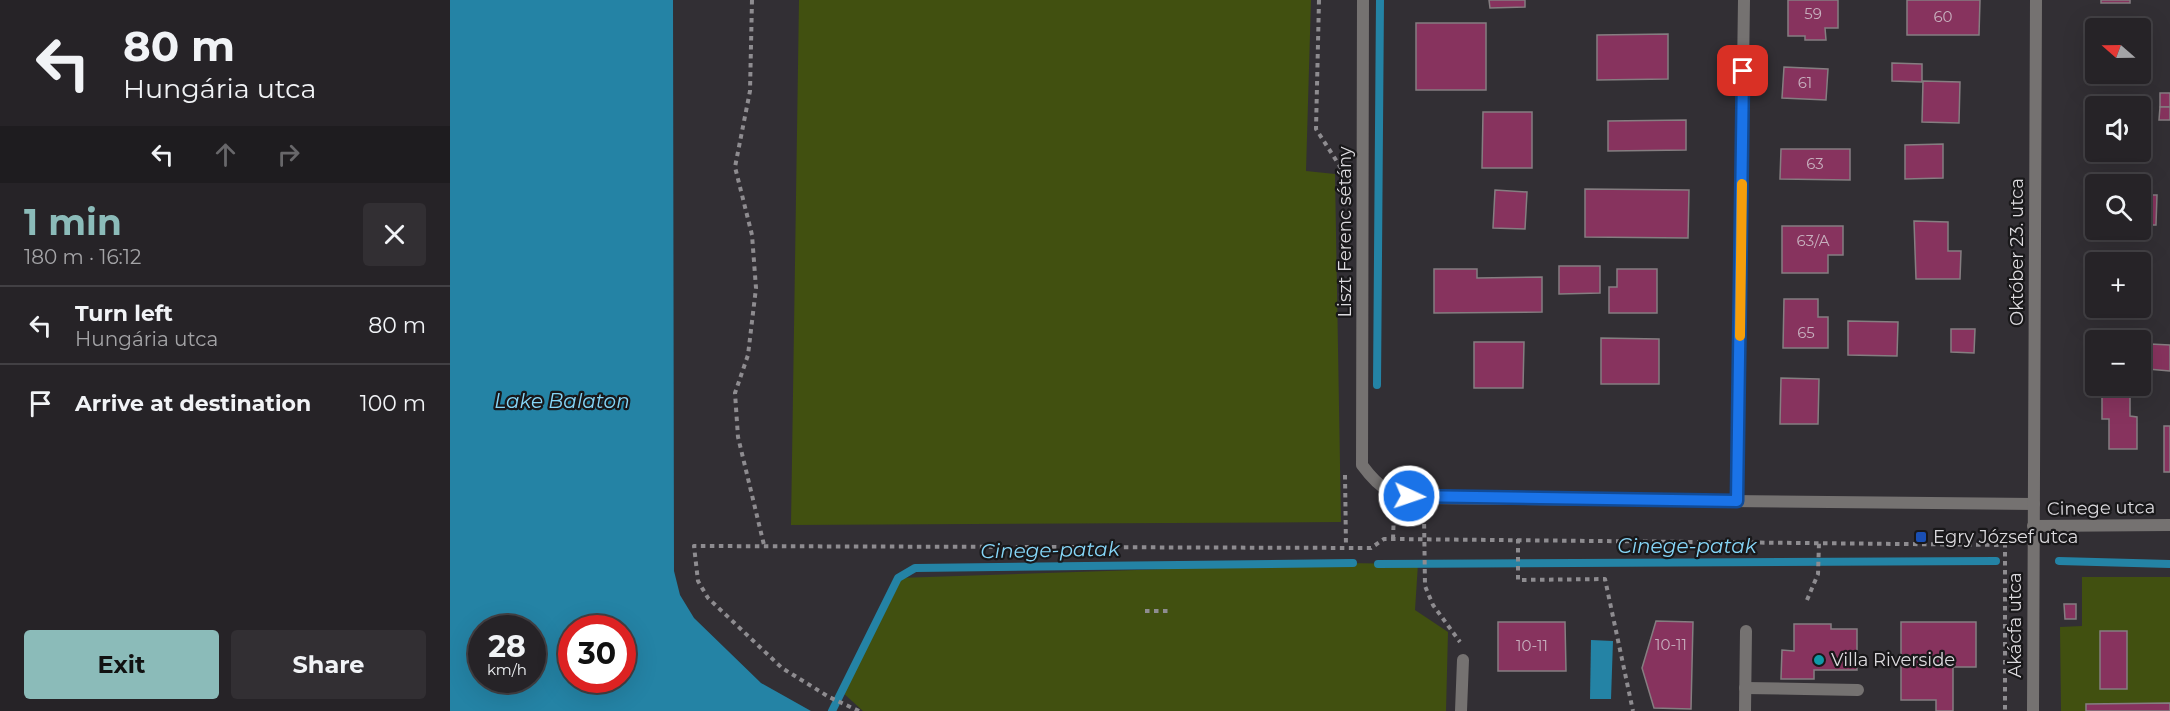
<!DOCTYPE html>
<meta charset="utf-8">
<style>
:root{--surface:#262327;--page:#322f33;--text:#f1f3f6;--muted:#a4a4a7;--line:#424044;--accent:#8bbbb9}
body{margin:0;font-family:Montserrat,sans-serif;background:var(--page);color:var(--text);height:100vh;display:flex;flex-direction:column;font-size:22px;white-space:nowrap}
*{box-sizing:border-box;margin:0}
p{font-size:20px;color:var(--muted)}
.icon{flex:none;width:33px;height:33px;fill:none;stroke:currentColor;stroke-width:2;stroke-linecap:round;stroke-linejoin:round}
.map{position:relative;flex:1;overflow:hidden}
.details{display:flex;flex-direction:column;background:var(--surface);width:450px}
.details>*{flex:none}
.banner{background:#262327;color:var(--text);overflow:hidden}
.needle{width:39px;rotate:290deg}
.fabs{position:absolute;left:1635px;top:18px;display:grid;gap:12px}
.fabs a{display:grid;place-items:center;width:66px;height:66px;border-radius:6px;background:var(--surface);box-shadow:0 6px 24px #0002,0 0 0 2px var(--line);font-size:30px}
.speed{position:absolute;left:18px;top:615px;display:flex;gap:12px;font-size:30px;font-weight:700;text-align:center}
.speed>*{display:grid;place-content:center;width:78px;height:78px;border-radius:50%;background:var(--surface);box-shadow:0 6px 24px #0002,0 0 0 2px var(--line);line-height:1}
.speed small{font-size:15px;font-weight:400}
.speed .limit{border:9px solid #d22;background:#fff;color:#111}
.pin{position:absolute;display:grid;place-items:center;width:51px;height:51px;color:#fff;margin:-26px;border-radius:12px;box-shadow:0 3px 9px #0006}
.me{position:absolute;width:66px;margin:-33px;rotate:93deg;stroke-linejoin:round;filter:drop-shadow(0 0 4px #0008)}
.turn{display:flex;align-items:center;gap:21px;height:126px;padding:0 24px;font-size:27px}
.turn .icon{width:78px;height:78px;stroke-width:2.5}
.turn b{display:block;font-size:42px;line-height:51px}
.lanes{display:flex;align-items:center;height:57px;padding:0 24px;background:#0003;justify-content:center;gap:30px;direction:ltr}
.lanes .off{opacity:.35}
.round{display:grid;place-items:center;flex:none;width:63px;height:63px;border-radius:6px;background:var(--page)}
.summary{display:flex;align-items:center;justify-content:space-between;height:102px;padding:0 24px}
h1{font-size:36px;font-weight:700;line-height:45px;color:var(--accent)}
.primary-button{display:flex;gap:12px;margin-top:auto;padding:12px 24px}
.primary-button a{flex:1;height:69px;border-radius:6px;background:var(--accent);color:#111;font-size:24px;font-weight:700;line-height:69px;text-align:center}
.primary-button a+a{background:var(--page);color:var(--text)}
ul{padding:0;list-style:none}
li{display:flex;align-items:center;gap:18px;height:78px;padding:0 24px;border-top:2px solid var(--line)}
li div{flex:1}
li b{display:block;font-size:22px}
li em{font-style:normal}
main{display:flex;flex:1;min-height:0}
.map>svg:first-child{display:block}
.green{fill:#415010}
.water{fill:#2483a5;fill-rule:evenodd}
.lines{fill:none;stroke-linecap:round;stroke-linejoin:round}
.stream{stroke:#2483a5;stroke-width:8}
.building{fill:#87335e;stroke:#857e81;stroke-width:1.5}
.path{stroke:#8e8c90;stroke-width:4;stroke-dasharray:4.5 4.5;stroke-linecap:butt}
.lane{stroke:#757271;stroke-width:12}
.street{stroke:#757271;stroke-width:12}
.route-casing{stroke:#114b97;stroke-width:15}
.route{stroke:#1a73e8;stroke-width:10}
.slow{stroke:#f59e0b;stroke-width:10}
.transit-dot{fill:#1a4fb4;stroke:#19181a;stroke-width:2}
.culture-dot{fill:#0f9aa8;stroke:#19181a;stroke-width:2}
.labels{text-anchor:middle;stroke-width:4.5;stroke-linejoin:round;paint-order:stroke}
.number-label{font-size:15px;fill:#c7b0be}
.street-label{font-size:18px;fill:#dcdade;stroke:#19181a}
.poi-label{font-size:18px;fill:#dcdade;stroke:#19181a;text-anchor:start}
.water-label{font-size:20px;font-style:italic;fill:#86d6f8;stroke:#19181a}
</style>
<main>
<section class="details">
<div class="banner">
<div class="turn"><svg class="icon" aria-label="left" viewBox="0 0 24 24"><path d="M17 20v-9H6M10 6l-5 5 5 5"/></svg><div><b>80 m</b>Hungária utca</div></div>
<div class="lanes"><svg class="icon" aria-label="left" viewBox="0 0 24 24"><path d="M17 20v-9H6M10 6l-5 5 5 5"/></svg><svg class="icon off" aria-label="ahead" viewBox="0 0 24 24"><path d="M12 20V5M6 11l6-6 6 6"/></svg><svg class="icon off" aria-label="right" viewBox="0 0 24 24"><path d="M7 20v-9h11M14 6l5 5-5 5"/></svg></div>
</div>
<div class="summary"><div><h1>1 min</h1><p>180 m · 16:12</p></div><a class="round"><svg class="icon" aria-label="close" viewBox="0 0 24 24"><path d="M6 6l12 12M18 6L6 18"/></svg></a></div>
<ul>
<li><svg class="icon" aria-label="left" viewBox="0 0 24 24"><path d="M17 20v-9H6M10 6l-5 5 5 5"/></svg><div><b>Turn left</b><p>Hungária utca</p></div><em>80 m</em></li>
<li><svg class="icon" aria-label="arrive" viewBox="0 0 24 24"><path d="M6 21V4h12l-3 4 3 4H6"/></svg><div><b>Arrive at destination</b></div><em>100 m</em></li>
</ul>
<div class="primary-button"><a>Exit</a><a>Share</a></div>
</section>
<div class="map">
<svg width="1720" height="711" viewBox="0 0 1720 711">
<rect width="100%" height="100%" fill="#322f34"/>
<!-- green -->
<g class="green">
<polygon points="349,0 861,0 856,171 885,174 891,522 341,525"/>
<polygon points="893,563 968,564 965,610 998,632 996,711 413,711 391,691 448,578"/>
<polygon points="1632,577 1720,577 1720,711 1611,711 1610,627 1632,626"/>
</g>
<!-- water -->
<g class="water">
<path d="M 0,0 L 223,0 L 224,571 L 230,595 L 244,618 L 311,683 L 361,711 L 0,711 ZM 32,628 L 82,628 L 82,680 L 32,680 ZM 122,628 L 172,628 L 172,680 L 122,680 Z"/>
<polygon points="1141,640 1163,641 1161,699 1140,699"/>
</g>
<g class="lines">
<!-- stream -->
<g class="stream">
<polyline points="927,385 930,0"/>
<polyline points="1609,561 1720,564"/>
<polyline points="928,564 1546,561"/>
<polyline points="382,711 448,578 465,568 903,563"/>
</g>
</g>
<!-- building -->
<g class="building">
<polygon points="1039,0 1075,0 1075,7 1040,8"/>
<polygon points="1338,0 1388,0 1388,28 1375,28 1376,40 1355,40 1355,36 1338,36"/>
<polygon points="1457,0 1530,0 1529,35 1457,35"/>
<rect x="1651" y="0" width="29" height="3"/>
<rect x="966" y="23" width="70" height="67"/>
<polygon points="1218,34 1218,79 1147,80 1147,35"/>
<polygon points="1691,38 1690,78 1649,78 1649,74 1690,74"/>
<polygon points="1442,63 1472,64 1472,82 1442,81"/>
<polygon points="1334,67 1378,69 1376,100 1332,98"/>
<polygon points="1473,81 1510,82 1509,123 1472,122"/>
<rect x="1710" y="93" width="10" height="14"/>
<polygon points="1710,107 1720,107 1720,120 1709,120"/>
<polygon points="1033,112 1082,112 1082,168 1032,168"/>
<polygon points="1236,120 1236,150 1158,151 1158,121"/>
<polygon points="1493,144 1493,178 1455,179 1455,145"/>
<polygon points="1331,149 1400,149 1400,180 1330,179"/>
<polygon points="1651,152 1689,152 1689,161 1650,160"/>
<polygon points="1135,189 1239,190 1238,238 1135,237"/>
<polygon points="1045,190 1077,192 1075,229 1043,228"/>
<polygon points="1690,195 1707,195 1706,225 1690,225"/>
<polygon points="1464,221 1498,222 1498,251 1511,251 1510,279 1466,279"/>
<polygon points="1332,226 1393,226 1393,255 1378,255 1378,273 1332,273"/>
<polygon points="1109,266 1150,266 1150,293 1109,294"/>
<polygon points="984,269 1027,269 1027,278 1092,277 1092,312 984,313"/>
<polygon points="1167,269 1207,269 1207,313 1159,313 1159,287 1167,287"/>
<polygon points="1334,299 1368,299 1368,317 1378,317 1378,348 1333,348"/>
<polygon points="1398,321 1448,322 1447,356 1398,355"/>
<polygon points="1501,329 1525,329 1524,353 1501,352"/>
<polygon points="1151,338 1209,339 1209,384 1151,384"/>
<polygon points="1024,342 1074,342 1073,388 1024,388"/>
<polygon points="1700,344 1720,345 1720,371 1698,369"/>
<polygon points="1331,378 1369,379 1368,424 1330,424"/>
<polygon points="1652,386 1680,386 1680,416 1687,417 1687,449 1659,449 1659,419 1652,419"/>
<rect x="1714" y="426" width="6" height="46"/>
<polygon points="1614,604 1626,604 1626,619 1615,619"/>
<polygon points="1206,621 1243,622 1241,709 1204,708 1192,668"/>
<polygon points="1048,622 1115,622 1116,671 1048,671"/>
<polygon points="1451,622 1526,622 1526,667 1503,667 1503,711 1486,711 1486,700 1451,700"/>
<polygon points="1344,624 1381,624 1381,629 1407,629 1407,670 1364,670 1364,679 1331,679 1332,650 1344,651"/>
<rect x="1650" y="631" width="27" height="58"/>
<polygon points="1720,703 1720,711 1636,711 1636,704"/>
</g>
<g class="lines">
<!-- path -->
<g class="path">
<polyline points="302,0 300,91 285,167 302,235 306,288 298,355 285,393 288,437 314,545"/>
<polyline points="869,0 866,129 893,171"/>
<polyline points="895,475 896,547"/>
<polyline points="974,515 975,586 983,605 1010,642"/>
<polyline points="943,539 944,512"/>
<polyline points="1068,539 1068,580 1155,579 1183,711"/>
<polyline points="1357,600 1368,574 1369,543"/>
<polyline points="695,611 722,611"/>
<polyline points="409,711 379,697 332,668 258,598 248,581 244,546 921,548 934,539 943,539 1555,545 1555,711"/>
</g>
<!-- lane -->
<g class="lane">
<polyline points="1295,688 1408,690"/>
<polyline points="1011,711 1013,660"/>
</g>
<!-- street -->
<g class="street">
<path d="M 913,0 L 912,465 C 932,492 940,494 974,498 L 1584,504"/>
<polyline points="1287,501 1294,0"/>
<polyline points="1583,526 1720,525"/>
<polyline points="1295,711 1296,631"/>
<polyline points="1583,711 1586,0"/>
</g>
</g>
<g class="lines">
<defs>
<polyline id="route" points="959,496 1287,501 1293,71"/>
</defs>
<!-- route casing -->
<use href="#route" class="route-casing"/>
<!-- route -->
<use href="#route" class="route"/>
<!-- slow -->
<polyline class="slow" points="1290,336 1292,184"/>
</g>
<!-- markers -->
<rect class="transit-dot" x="1465" y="531" width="12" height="12" rx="3"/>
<circle class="culture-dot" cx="1369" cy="660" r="6"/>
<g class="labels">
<!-- number labels -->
<g class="number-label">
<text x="1363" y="19">59</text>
<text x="1493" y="22">60</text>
<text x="1355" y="88">61</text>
<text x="1365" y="169">63</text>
<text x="1363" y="246">63/A</text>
<text x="1356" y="338">65</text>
<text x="1221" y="650">10-11</text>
<text x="1082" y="651">10-11</text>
</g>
<!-- street labels -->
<g class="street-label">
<text transform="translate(895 232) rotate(-90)" y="6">Liszt Ferenc sétány</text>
<text transform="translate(1567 252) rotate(-90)" y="6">Október 23. utca</text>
<text transform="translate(1651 508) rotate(-1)" y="6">Cinege utca</text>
<text transform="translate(1565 625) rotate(-90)" y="6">Akácfa utca</text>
</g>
<!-- poi labels -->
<g class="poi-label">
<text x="1483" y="543">Egry József utca</text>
<text x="1381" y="666">Villa Riverside</text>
</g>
<!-- water labels -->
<g class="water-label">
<text x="112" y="408">Lake Balaton</text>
<text x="1237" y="553">Cinege-patak</text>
<text transform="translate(600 550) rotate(-1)" y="7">Cinege-patak</text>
</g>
</g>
</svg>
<div class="fabs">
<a><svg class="needle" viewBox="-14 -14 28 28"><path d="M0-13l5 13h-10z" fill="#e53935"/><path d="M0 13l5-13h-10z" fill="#a4a4a7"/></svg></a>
<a><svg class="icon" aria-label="sound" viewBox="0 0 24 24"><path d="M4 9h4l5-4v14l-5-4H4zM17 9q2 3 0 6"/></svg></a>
<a><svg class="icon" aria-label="search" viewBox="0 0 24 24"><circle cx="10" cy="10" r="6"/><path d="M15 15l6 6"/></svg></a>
<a>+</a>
<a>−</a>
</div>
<div class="speed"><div>28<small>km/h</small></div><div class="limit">30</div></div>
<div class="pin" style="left:1293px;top:71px;background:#d93025"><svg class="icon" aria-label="arrive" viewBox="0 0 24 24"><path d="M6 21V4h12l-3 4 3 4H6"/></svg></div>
<svg class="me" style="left:959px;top:496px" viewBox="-20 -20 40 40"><circle r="17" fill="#1a73e8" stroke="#fff" stroke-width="3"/><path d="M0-11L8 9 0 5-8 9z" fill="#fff"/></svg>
</div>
</main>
